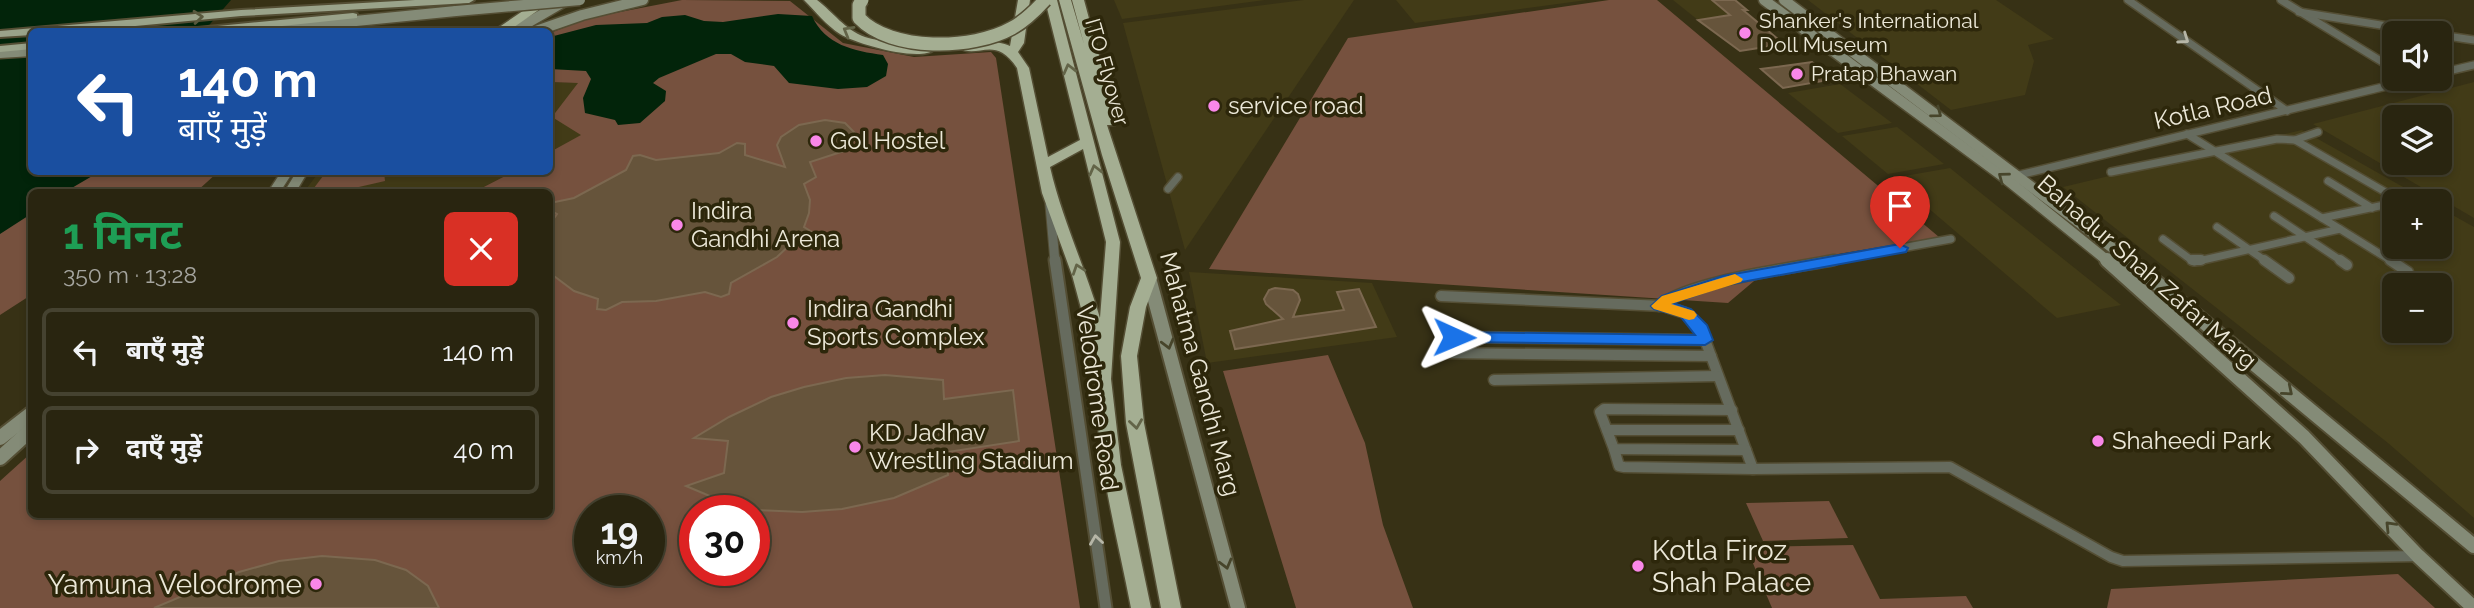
<!DOCTYPE html>
<html lang="hi">
<meta charset="utf-8">
<style>
:root{--surface:#292510;--page:#312d19;--text:#f1f3f6;--muted:#a5a59f;--line:#454230}
body{margin:0;font-family:Raleway,"Noto Sans Devanagari",sans-serif;background:var(--page);color:var(--text);height:100vh;display:flex;flex-direction:column;font-size:26px;white-space:nowrap}
*{box-sizing:border-box;margin:0}
p{font-size:23px;color:var(--muted)}
.icon{flex:none;width:38px;height:38px;fill:none;stroke:currentColor;stroke-width:2;stroke-linecap:round;stroke-linejoin:round}
.map{position:relative;flex:1;overflow:hidden}
.details{position:absolute;left:28px;top:189px;width:525px;height:329px;display:flex;flex-direction:column;background:var(--surface);border-radius:10px;box-shadow:0 4px 10px #0003,0 0 0 2px var(--line)}
.details>*{flex:none}
.hud{position:absolute;left:28px;top:28px;width:525px;height:147px;border-radius:10px;box-shadow:0 4px 10px #0003,0 0 0 2px var(--line);background:#1a4fa0;color:#fff;overflow:hidden}
.fabs{position:absolute;left:2382px;top:21px;display:grid;gap:14px}
.fabs a{display:grid;place-items:center;width:70px;height:70px;border-radius:10px;background:var(--surface);box-shadow:0 4px 10px #0003,0 0 0 2px var(--line);font-size:35px}
.speed{position:absolute;left:574px;top:495px;display:flex;gap:14px;font-size:35px;font-weight:700;text-align:center}
.speed>*{display:grid;place-content:center;width:91px;height:91px;border-radius:50%;background:var(--surface);box-shadow:0 4px 10px #0003,0 0 0 2px var(--line);line-height:1}
.speed small{font-size:18px;font-weight:400}
.speed .limit{border:10px solid #d22;background:#fff;color:#111}
.pin{position:absolute;display:grid;place-items:center;width:60px;height:60px;color:#fff;margin:-72px -30px;border-radius:50% 50% 50% 0;rotate:-45deg;box-shadow:0 0 7px #0007}
.pin .icon{rotate:45deg}
.me{position:absolute;width:77px;margin:-38px;rotate:91deg;stroke-linejoin:round;filter:drop-shadow(0 0 5px #0008)}
.turn{display:flex;align-items:center;gap:24px;height:147px;padding:0 35px;font-size:32px}
.turn .icon{width:91px;height:91px;stroke-width:2.5}
.turn b{display:block;font-size:49px;line-height:60px}
.round{display:grid;place-items:center;flex:none;width:74px;height:74px;border-radius:10px;background:var(--page)}
.overview{display:flex;align-items:center;justify-content:space-between;height:119px;padding:0 35px}
h1{font-size:42px;font-weight:700;line-height:52px;color:#1e9e55}
ul{padding:0;list-style:none}
li{display:flex;align-items:center;gap:21px;height:88px;margin:0 14px 10px;padding:0 21px;border:4px solid var(--line);border-radius:10px}
li div{flex:1}
li b{display:block;font-size:26px}
li em{font-style:normal}
.map>svg:first-child{display:block}
.built{fill:#423b17;fill-rule:evenodd}
.green{fill:#76513e;fill-rule:evenodd}
.water{fill:#02240a}
.building{fill:#66543b;stroke:#7c6850;stroke-width:2}
.lines{fill:none;stroke-linecap:round;stroke-linejoin:round}
.minor-far1-casing{stroke:#544e34;stroke-width:10}
.minor-casing{stroke:#544e34;stroke-width:13}
.tertiary-far1-casing{stroke:#544e34;stroke-width:11}
.tertiary-casing{stroke:#544e34;stroke-width:15}
.secondary-far1-casing{stroke:#544e34;stroke-width:13}
.secondary-casing{stroke:#544e34;stroke-width:18}
.primary-casing{stroke:#544e34;stroke-width:4}
.trunk-casing{stroke:#544e34;stroke-width:3}
.minor-far1{stroke:#666b5e;stroke-width:7}
.minor{stroke:#666b5e;stroke-width:10}
.tertiary-far1{stroke:#666b5e;stroke-width:9}
.tertiary{stroke:#666b5e;stroke-width:11}
.secondary-far1{stroke:#848b77;stroke-width:10}
.secondary{stroke:#848b77;stroke-width:14}
.primary{fill:#9aa38a;fill-rule:evenodd}
.trunk{fill:#a4ae92;fill-rule:evenodd}
.secondary-bridge-casing{stroke:#544e34;stroke-width:13;stroke-linecap:butt}
.trunk-bridge-casing{stroke:#544e34;stroke-width:16;stroke-linecap:butt}
.secondary-bridge{stroke:#848b77;stroke-width:10}
.trunk-bridge{stroke:#a4ae92;stroke-width:13}
.oneway{stroke:#59593e}
.oneway2{stroke:#636448}
.oneway3{stroke:#b6b6a7}
.oneway4{stroke:#47452b}
.route{fill:#1a73e8;stroke:#114b97;stroke-width:2}
.slow{fill:#f59e0b}
.poi-dot{fill:#f987e8;stroke:#2d270b;stroke-width:2.5}
.labels{text-anchor:middle;stroke-width:7;stroke-linejoin:round;paint-order:stroke}
.far-poi-label{font-size:21px;fill:#ece8d8;stroke:#2d270b;text-anchor:start}
.far-street-label{font-size:21px;fill:#ece8d8;stroke:#2d270b}
.poi-label{font-size:24px;fill:#ece8d8;stroke:#2d270b;text-anchor:start}
.street-label{font-size:24px;fill:#ece8d8;stroke:#2d270b}
.near-poi-label{font-size:28px;fill:#ece8d8;stroke:#2d270b;text-anchor:start}
</style>
<div class="map">
<svg width="2474" height="608" viewBox="0 0 2474 608">
<rect width="100%" height="100%" fill="#373115"/>
<!-- built -->
<g class="built">
<polygon points="1114,0 1265,0 1122,19"/>
<polygon points="1304,0 1354,0 1185,250 1123,23"/>
<polygon points="1396,0 1587,0 1415,23"/>
<polygon points="1673,0 1729,0 1745,12 1698,20"/>
<polygon points="1808,0 1996,0 2054,39 2028,45 2034,61 2025,95 1951,110"/>
<polygon points="550,82 579,83 582,135 550,152"/>
<path d="M 2474,82 L 2474,218 L 2313,124 ZM 2394,117 L 2440,117 L 2440,163 L 2394,163 Z"/>
<polygon points="1840,84 1892,123 1838,133 1788,93"/>
<polygon points="1897,127 1944,164 1888,174 1842,136"/>
<path d="M 2302,130 L 2428,201 L 2394,201 L 2394,247 L 2440,247 L 2440,208 L 2474,227 L 2474,518 L 2388,443 L 2063,187 ZM 2394,285 L 2440,285 L 2440,331 L 2394,331 Z"/>
<polygon points="1950,168 1997,206 2121,305 2057,318 1893,178"/>
<polygon points="319,172 513,172 474,192 443,192 436,189 420,192 304,192"/>
<polygon points="1189,272 1372,283 1397,337 1207,363"/>
</g>
<!-- green -->
<g class="green">
<path d="M 682,0 L 790,1 L 843,43 L 914,57 L 991,52 L 996,58 L 1080,608 L 0,608 L 0,481 L 31,453 L 32,514 L 550,514 L 550,192 L 474,192 L 513,172 L 550,172 L 550,152 L 581,135 L 552,117 L 578,83 L 550,82 L 550,33 L 589,18 ZM 590,511 L 649,511 L 649,570 L 590,570 ZM 695,511 L 754,511 L 754,570 L 695,570 Z"/>
<polygon points="1609,0 1657,0 1939,237 1773,265 1728,303 1209,269 1348,38"/>
<polygon points="0,142 32,172 218,172 196,192 32,192 31,295 0,315"/>
<polygon points="326,172 384,172 385,181 337,192 311,192"/>
<polygon points="1328,355 1365,443 1383,525 1413,608 1296,608 1223,371"/>
<polygon points="1829,501 1848,538 1763,541 1746,503"/>
<polygon points="1853,545 1880,599 1966,596 1973,608 1772,608 1746,547"/>
<polygon points="2398,574 2435,608 2107,608 2111,589"/>
</g>
<!-- water -->
<g class="water">
<polygon points="0,0 231,0 204,31 32,32 32,172 99,172 65,192 32,192 31,214 0,234"/>
<path d="M 778,14 L 812,16 C 825,45 854,51 883,55 L 888,64 L 886,76 L 867,87 L 838,89 L 789,83 L 774,66 L 745,62 L 731,54 L 716,54 L 659,78 L 653,83 L 666,91 L 665,101 L 640,123 L 618,125 L 615,120 L 585,113 L 583,98 L 591,79 L 586,71 L 550,69 L 550,37 L 596,25 L 647,23 L 662,17 L 685,15 L 704,21 L 723,22 Z"/>
</g>
<!-- building -->
<g class="building">
<polygon points="1712,0 1735,0 1747,10 1743,10 1784,44 1740,51 1698,20 1730,15"/>
<polygon points="1812,62 1834,79 1783,88 1761,69"/>
<polygon points="825,120 845,123 856,134 852,145 844,151 810,162 816,177 804,184 810,200 809,213 804,227 822,238 794,241 777,257 731,283 729,294 721,297 705,292 656,301 622,302 606,310 597,309 598,299 574,291 550,273 550,224 557,214 550,210 550,203 574,198 626,170 633,156 640,155 656,160 719,153 737,143 745,144 745,155 785,167 777,145 781,137 799,125"/>
<polygon points="1275,288 1293,290 1298,294 1300,300 1293,317 1344,310 1337,292 1359,289 1376,327 1235,349 1230,331 1283,319 1266,304 1264,299 1269,290"/>
<polygon points="885,375 943,380 944,399 1013,390 1019,441 947,452 948,475 894,498 842,509 802,512 757,510 724,502 686,486 724,473 728,441 694,438 729,417 771,397 804,387 846,378"/>
<polygon points="322,556 375,560 406,570 428,586 439,608 154,608 239,572 279,561"/>
</g>
<g class="lines">
<defs>
<g id="minor-far1">
<polyline points="2128,0 2287,111"/>
<polyline points="2281,0 2394,69"/>
<polyline points="2299,12 2431,33"/>
<polyline points="2440,35 2474,40"/>
<polyline points="2440,73 2474,65"/>
<polyline points="2187,134 2322,218"/>
<polyline points="2295,140 2318,132"/>
<polyline points="2111,172 2277,139 2295,140 2401,201"/>
<polyline points="2019,175 2416,79"/>
<polyline points="2328,181 2372,208"/>
<polyline points="1168,189 1178,177"/>
<polyline points="2403,201 2429,196"/>
<polyline points="2274,216 2343,262"/>
<polyline points="2217,227 2267,262"/>
<polyline points="2340,229 2393,262"/>
<polyline points="2163,239 2194,262 2340,229 2322,218 2394,203"/>
<polyline points="1825,262 1951,239"/>
</g>
<g id="minor">
<polyline points="2192,260 2201,260"/>
<polyline points="2264,260 2289,278"/>
<polyline points="2340,260 2347,265"/>
<polyline points="2390,260 2408,272"/>
<polyline points="1441,296 1663,306 1685,313 1701,329 1753,469 1950,467 2111,557 2123,561 2418,556"/>
<path d="M 1659,306 C 1688,281 1793,268 1834,260"/>
<polyline points="1454,337 1705,340"/>
<polyline points="1447,353 1711,356"/>
<polyline points="1494,380 1717,376"/>
<polyline points="1732,410 1604,409 1600,412 1614,449 1746,450"/>
<polyline points="1607,430 1739,430"/>
<polyline points="1614,449 1619,466 1624,467 1753,469"/>
</g>
<polyline id="tertiary-far1" points="1050,205 1055,262"/>
<polyline id="tertiary" points="1055,260 1106,608"/>
<g id="secondary-far1">
<polyline points="1764,0 2005,178 2109,262"/>
<polyline points="1784,0 2131,262"/>
<polyline points="245,32 456,11"/>
<polyline points="512,32 567,0"/>
<polyline points="533,32 582,15 643,0"/>
<polyline points="0,53 32,51"/>
<polyline points="274,192 287,172"/>
<polyline points="290,192 302,172"/>
</g>
<g id="secondary">
<polyline points="2107,260 2304,437 2418,556 2474,608"/>
<polyline points="2129,260 2474,546"/>
<polyline points="1149,278 1238,608"/>
<polyline points="0,438 32,413"/>
<polyline points="0,458 32,429"/>
</g>
<g id="primary">
<polygon points="415,0 474,0 469,3 241,16 72,32 32,32 32,35 0,37 0,31 241,10"/>
<polygon points="353,13 357,14 357,18 225,32 182,32 187,29"/>
<polygon points="32,43 32,49 0,52 0,46"/>
</g>
<g id="trunk">
<polygon points="539,0 553,0 507,32 492,32"/>
<path d="M 804,0 L 817,0 C 834,13 844,29 865,37 C 882,43 924,42 934,50 C 919,62 856,44 840,34 C 827,26 815,11 804,0 Z"/>
<path d="M 1018,0 L 1030,0 L 1024,43 L 1018,52 L 1029,68 L 1048,157 L 1080,140 L 1045,0 L 1057,0 L 1120,242 L 1111,379 L 1121,465 L 1151,608 L 1131,608 C 1115,525 1090,438 1097,353 L 1092,349 L 1072,275 L 1042,193 L 1017,68 C 994,33 977,61 958,47 C 971,38 995,40 1010,46 ZM 1083,149 L 1106,242 L 1100,318 C 1085,267 1062,219 1050,167 Z"/>
<polygon points="1059,0 1071,0 1084,44 1072,0 1084,0 1117,122 1115,125 1107,125 1157,278 1146,307 1137,356 1144,423 1181,608 1161,608 1126,423 1121,356 1130,307 1141,278 1102,155"/>
</g>
</defs>
<!-- minor-far1 casing -->
<use href="#minor-far1" class="minor-far1-casing"/>
<!-- minor casing -->
<use href="#minor" class="minor-casing"/>
<!-- tertiary-far1 casing -->
<use href="#tertiary-far1" class="tertiary-far1-casing"/>
<!-- tertiary casing -->
<use href="#tertiary" class="tertiary-casing"/>
<!-- secondary-far1 casing -->
<use href="#secondary-far1" class="secondary-far1-casing"/>
<!-- secondary casing -->
<use href="#secondary" class="secondary-casing"/>
<!-- primary casing -->
<use href="#primary" class="primary-casing"/>
<!-- trunk casing -->
<use href="#trunk" class="trunk-casing"/>
<!-- minor-far1 -->
<use href="#minor-far1" class="minor-far1"/>
<!-- minor -->
<use href="#minor" class="minor"/>
<!-- tertiary-far1 -->
<use href="#tertiary-far1" class="tertiary-far1"/>
<!-- tertiary -->
<use href="#tertiary" class="tertiary"/>
<!-- secondary-far1 -->
<use href="#secondary-far1" class="secondary-far1"/>
<!-- secondary -->
<use href="#secondary" class="secondary"/>
<!-- primary -->
<use href="#primary" class="primary"/>
<!-- trunk -->
<use href="#trunk" class="trunk"/>
<defs>
<polyline id="secondary-bridge" points="456,11 580,0"/>
<path id="trunk-bridge" d="M 862,0 L 859,5 L 859,18 C 891,52 973,50 1012,28 C 1025,21 1035,11 1045,0"/>
</defs>
<!-- secondary-bridge casing -->
<use href="#secondary-bridge" class="secondary-bridge-casing"/>
<!-- trunk-bridge casing -->
<use href="#trunk-bridge" class="trunk-bridge-casing"/>
<!-- secondary-bridge -->
<use href="#secondary-bridge" class="secondary-bridge"/>
<!-- trunk-bridge -->
<use href="#trunk-bridge" class="trunk-bridge"/>
</g>
<!-- one-way arrows -->
<defs><path id="oneway-chevron" d="M-2-3.5L2.5 0L-2 3.5" fill="none" stroke-width="1.6" stroke-linecap="round" stroke-linejoin="round" transform="scale(1.75)"/></defs>
<use class="oneway" href="#oneway-chevron" transform="translate(198 17) rotate(-5)"/>
<g class="oneway2">
<use href="#oneway-chevron" transform="translate(848 31) rotate(-150)"/>
<use href="#oneway-chevron" transform="translate(1069 69) rotate(-104)"/>
<use href="#oneway-chevron" transform="translate(1095 170) rotate(-104)"/>
<use href="#oneway-chevron" transform="translate(1078 269) rotate(-109)"/>
<use href="#oneway-chevron" transform="translate(1136 424) rotate(82)"/>
</g>
<g class="oneway3">
<use href="#oneway-chevron" transform="translate(2184 39) rotate(35)"/>
<use href="#oneway-chevron" transform="translate(1096 540) rotate(-98)"/>
</g>
<g class="oneway4">
<use href="#oneway-chevron" transform="translate(1937 113) rotate(37)"/>
<use href="#oneway-chevron" transform="translate(2003 177) rotate(-143)"/>
<use href="#oneway-chevron" transform="translate(1168 344) rotate(75)"/>
<use href="#oneway-chevron" transform="translate(2288 391) rotate(40)"/>
<use href="#oneway-chevron" transform="translate(2390 526) rotate(-134)"/>
<use href="#oneway-chevron" transform="translate(1226 564) rotate(75)"/>
</g>
<!-- route -->
<polygon class="route" points="1900,244 1908,248 1906,252 1726,285 1673,303 1691,309 1707,325 1713,340 1705,345 1454,342 1446,337 1454,332 1695,335 1680,316 1654,309 1651,306 1662,296 1723,276"/>
<!-- slow -->
<polygon class="slow" points="1735,274 1743,279 1741,282 1671,304 1694,311 1697,315 1694,319 1689,320 1654,309 1651,306 1662,296"/>
<!-- markers -->
<g class="poi-dot">
<circle cx="1745" cy="33" r="7"/>
<circle cx="1797" cy="74" r="7"/>
<circle cx="1214" cy="106" r="7"/>
<circle cx="816" cy="141" r="7"/>
<circle cx="677" cy="225" r="7"/>
<circle cx="793" cy="323" r="7"/>
<circle cx="2098" cy="441" r="7"/>
<circle cx="855" cy="447" r="7"/>
<circle cx="1638" cy="566" r="7"/>
<circle cx="316" cy="584" r="7"/>
</g>
<g class="labels">
<!-- far-poi labels -->
<g class="far-poi-label">
<text x="1759" y="28">Shanker's International<tspan x="1759" dy="24">Doll Museum</tspan></text>
<text x="1811" y="81">Pratap Bhawan</text>
</g>
<!-- far-street labels -->
<g class="far-street-label">
<text transform="translate(1107 72) rotate(74)" y="7">ITO Flyover</text>
</g>
<!-- poi labels -->
<g class="poi-label">
<text x="1228" y="114">service road</text>
<text x="830" y="149">Gol Hostel</text>
<text x="691" y="219">Indira<tspan x="691" dy="28">Gandhi Arena</tspan></text>
<text x="807" y="317">Indira Gandhi<tspan x="807" dy="28">Sports Complex</tspan></text>
<text x="869" y="441">KD Jadhav<tspan x="869" dy="28">Wrestling Stadium</tspan></text>
<text x="2112" y="449">Shaheedi Park</text>
</g>
<!-- street labels -->
<g class="street-label">
<text transform="translate(2213 108) rotate(-13)" y="8">Kotla Road</text>
<text transform="translate(2147 272) rotate(41)" y="8">Bahadur Shah Zafar Marg</text>
<text transform="translate(1200 374) rotate(75)" y="8">Mahatma Gandhi Marg</text>
<text transform="translate(1097 398) rotate(82)" y="8">Velodrome Road</text>
</g>
<!-- near-poi labels -->
<g class="near-poi-label">
<text x="1652" y="560">Kotla Firoz<tspan x="1652" dy="32">Shah Palace</tspan></text>
<text x="302" y="594" text-anchor="end">Yamuna Velodrome</text>
</g>
</g>
</svg>
<div class="fabs">
<a><svg class="icon" aria-label="sound" viewBox="0 0 24 24"><path d="M4 9h4l5-4v14l-5-4H4zM17 9q2 3 0 6"/></svg></a>
<a><svg class="icon" aria-label="layers" viewBox="0 0 24 24"><path d="M12 4l9 5-9 5-9-5zM3 14l9 5 9-5"/></svg></a>
<a>+</a>
<a>−</a>
</div>
<div class="speed"><div>19<small>km/h</small></div><div class="limit">30</div></div>
<div class="pin" style="left:1900px;top:248px;background:#d93025"><svg class="icon" aria-label="arrive" viewBox="0 0 24 24"><path d="M6 21V4h12l-3 4 3 4H6"/></svg></div>
<svg class="me" style="left:1454px;top:337px" viewBox="-20 -20 40 40"><path d="M0-17L14 15 0 8-14 15z" fill="#1a73e8" stroke="#fff" stroke-width="4"/></svg>
<div class="hud">
<div class="turn"><svg class="icon" aria-label="left" viewBox="0 0 24 24"><path d="M17 20v-9H6M10 6l-5 5 5 5"/></svg><div><b>140 m</b>बाएँ मुड़ें</div></div>
</div>
<section class="details">
<div class="overview"><div><h1>1 मिनट</h1><p>350 m · 13:28</p></div><a class="round" style="background:#d93025;color:#fff"><svg class="icon" aria-label="close" viewBox="0 0 24 24"><path d="M6 6l12 12M18 6L6 18"/></svg></a></div>
<ul>
<li><svg class="icon" aria-label="left" viewBox="0 0 24 24"><path d="M17 20v-9H6M10 6l-5 5 5 5"/></svg><div><b>बाएँ मुड़ें</b></div><em>140 m</em></li>
<li><svg class="icon" aria-label="right" viewBox="0 0 24 24"><path d="M7 20v-9h11M14 6l5 5-5 5"/></svg><div><b>दाएँ मुड़ें</b></div><em>40 m</em></li>
</ul>
</section>
</div>
